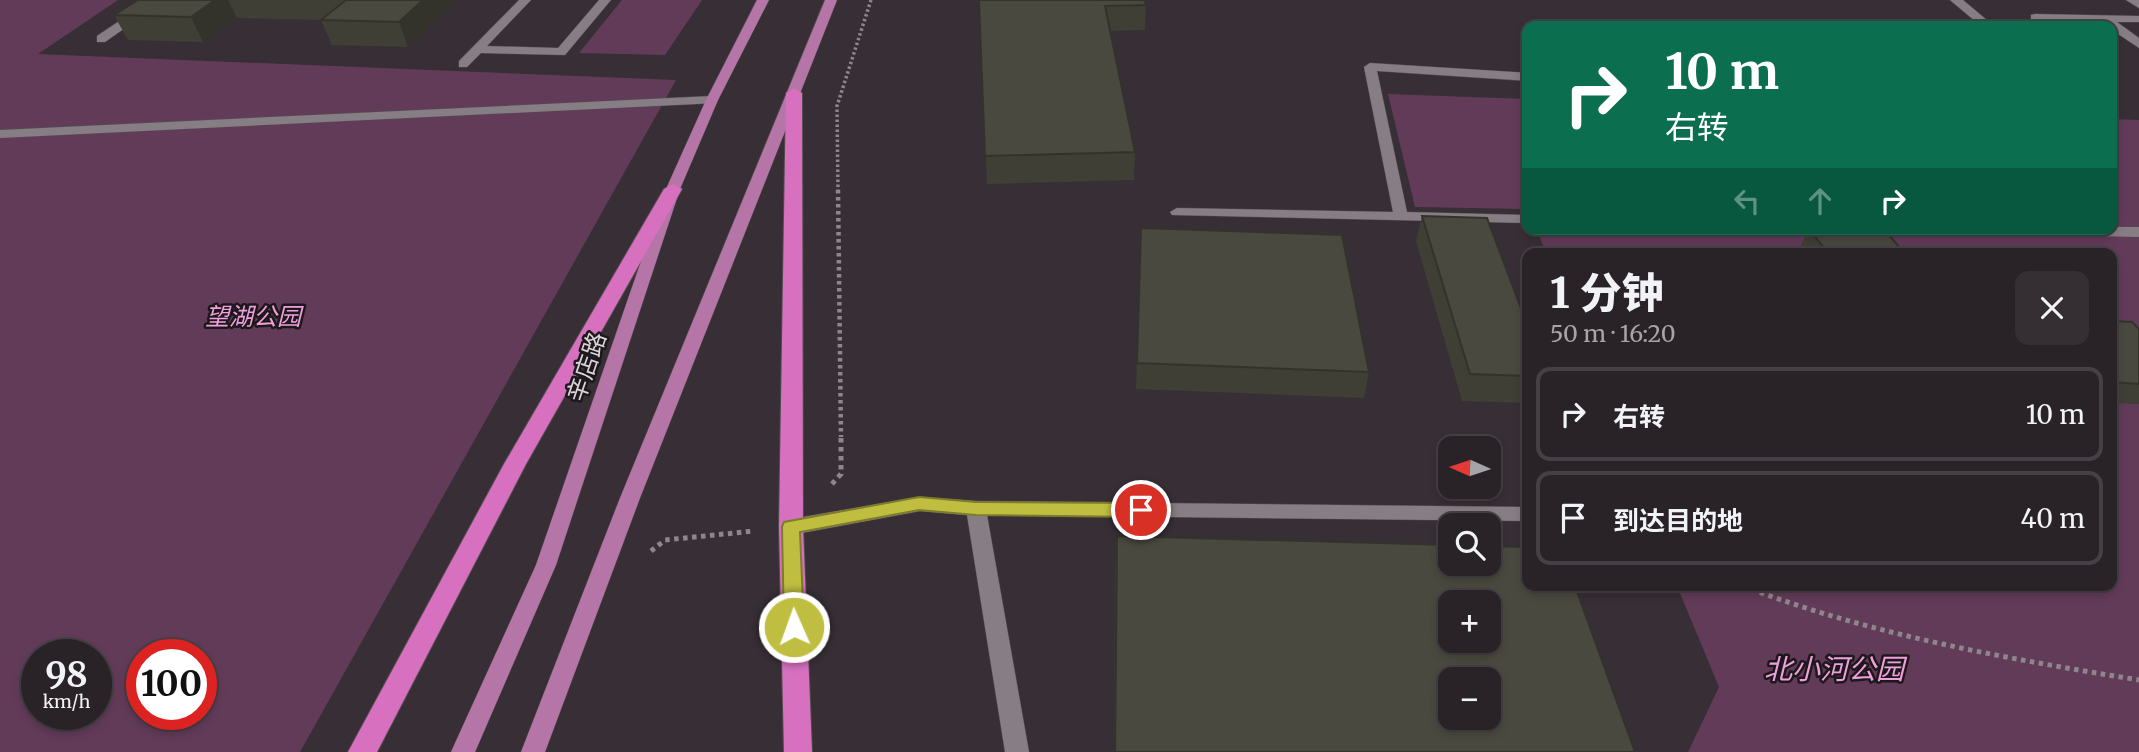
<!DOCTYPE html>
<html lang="zh">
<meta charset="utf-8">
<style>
:root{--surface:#292328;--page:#352f34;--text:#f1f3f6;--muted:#a5a4a8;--line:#454045}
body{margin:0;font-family:Merriweather,"Noto Sans SC",serif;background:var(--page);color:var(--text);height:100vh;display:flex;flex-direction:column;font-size:26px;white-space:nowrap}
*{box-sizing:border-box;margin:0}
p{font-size:23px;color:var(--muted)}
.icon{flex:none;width:38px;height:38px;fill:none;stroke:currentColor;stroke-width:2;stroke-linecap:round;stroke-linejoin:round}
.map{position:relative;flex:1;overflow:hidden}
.drawer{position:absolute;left:1522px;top:248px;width:595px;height:343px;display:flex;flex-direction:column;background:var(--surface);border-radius:14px;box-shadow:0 4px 10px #0003,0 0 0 2px var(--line)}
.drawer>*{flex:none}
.hud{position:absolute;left:1522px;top:21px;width:595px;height:214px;border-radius:14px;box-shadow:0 4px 10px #0003,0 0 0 2px var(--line);background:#0b6e4f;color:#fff;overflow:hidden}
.needle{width:46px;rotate:273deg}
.tools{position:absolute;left:1438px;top:436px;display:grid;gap:14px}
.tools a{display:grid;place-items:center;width:63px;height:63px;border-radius:14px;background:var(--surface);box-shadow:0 4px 10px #0003,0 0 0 2px var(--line);font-size:35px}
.speed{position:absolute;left:21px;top:639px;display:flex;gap:14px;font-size:35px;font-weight:700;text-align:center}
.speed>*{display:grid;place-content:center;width:91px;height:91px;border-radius:50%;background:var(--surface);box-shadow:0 4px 10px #0003,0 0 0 2px var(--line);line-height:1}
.speed small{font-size:18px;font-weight:400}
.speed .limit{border:10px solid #d22;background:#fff;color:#111}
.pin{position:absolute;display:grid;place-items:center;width:60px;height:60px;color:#fff;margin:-30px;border:4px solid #fff;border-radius:50%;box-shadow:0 2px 7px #0007}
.me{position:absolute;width:77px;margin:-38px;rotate:358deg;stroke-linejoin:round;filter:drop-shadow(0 0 5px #0008)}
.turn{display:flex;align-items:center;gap:24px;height:147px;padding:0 28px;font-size:32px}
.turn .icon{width:91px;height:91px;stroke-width:2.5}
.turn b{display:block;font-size:49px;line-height:60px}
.lanes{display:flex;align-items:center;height:66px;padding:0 28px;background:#0003;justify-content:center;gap:35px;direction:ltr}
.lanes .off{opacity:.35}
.round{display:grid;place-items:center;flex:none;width:74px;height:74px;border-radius:14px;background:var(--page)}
.head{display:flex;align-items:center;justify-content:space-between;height:119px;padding:0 28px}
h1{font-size:42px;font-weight:800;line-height:52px}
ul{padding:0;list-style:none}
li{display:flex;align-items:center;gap:21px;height:94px;margin:0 14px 10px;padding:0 14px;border:4px solid var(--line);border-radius:14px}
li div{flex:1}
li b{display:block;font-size:26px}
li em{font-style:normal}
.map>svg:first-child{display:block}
.green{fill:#623b59;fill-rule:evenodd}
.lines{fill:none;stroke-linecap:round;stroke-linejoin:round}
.service-casing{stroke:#544c51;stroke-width:1}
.primary-casing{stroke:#544c51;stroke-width:1}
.motorway-casing{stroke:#544c51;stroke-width:2}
.path-far2{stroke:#8d868b;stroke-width:3.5;stroke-dasharray:2.5 2.5;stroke-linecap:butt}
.path-far1{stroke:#8d868b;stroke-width:4.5;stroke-dasharray:3.5 3.5;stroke-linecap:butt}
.path{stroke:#8d868b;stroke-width:5;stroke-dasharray:4.5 4.5;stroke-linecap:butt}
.service{fill:#877d84;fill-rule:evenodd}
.primary{fill:#b675a7;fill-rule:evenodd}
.motorway{fill:#d670bf;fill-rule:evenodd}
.wall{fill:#3f3f36}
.shaded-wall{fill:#33332c}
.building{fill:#49493f;stroke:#33332c;stroke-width:2;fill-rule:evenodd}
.route{fill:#c0be41;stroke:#7d7c2a;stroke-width:2}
.labels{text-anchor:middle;stroke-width:5;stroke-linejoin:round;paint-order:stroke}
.park-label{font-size:24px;font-style:italic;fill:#f09fdc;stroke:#1c181b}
.street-label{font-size:24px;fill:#dbd5d9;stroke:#1c181b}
.near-park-label{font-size:28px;font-style:italic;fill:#f09fdc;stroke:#1c181b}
</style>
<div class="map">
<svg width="2139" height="752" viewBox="0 0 2139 752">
<rect width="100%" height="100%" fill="#372f35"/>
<!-- green -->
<g class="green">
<path d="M 0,0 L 118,0 L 38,54 L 676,80 L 300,752 L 0,752 ZM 37,654 L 96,654 L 96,714 L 37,714 ZM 142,654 L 201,654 L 201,714 L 142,714 Z"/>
<polygon points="622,0 702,0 665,55 579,53"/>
<polygon points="1388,94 1528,99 1528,209 1415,207"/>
<polygon points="2112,119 2139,120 2139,752 1688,752 1719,687 1677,586 2112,586 2112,254 1546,254 1537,229 2112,229"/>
</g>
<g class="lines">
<defs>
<g id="service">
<polygon points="151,0 165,0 105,42 97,42 97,36"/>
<polygon points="519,0 531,0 487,46 558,48 599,0 611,0 565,55 481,53 467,67 459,67 459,61"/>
<polygon points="1950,0 1963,0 1994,26 1981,26"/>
<polygon points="2126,0 2139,0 2139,8"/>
<polygon points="2035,14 2139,16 2139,22 2117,22 2139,38 2139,48 2112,30 2112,26 2102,22 2031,19 2031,15"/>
<polygon points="1370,63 1528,73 1528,81 1377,71 1407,212 1528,215 1528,223 1172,215 1170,212 1177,208 1393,212 1364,67"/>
<polygon points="712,96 717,97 717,103 0,138 0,130"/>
<polygon points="2112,227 2139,227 2139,237 2016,234 2009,229 2112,229"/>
<polygon points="920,497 976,501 1528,507 1528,521 987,515 1029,752 1005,752 967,515 920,511 791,535 784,532 781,527 784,522 791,519"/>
</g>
<g id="primary">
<polygon points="757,0 769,0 718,100 680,189 556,565 475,752 451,752 536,565 666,189 706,100"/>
<polygon points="825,0 837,0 640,498 545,752 521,752 620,498"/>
</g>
<g id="motorway">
<polygon points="794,88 802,93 803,527 812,752 784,752 779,527 786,93"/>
<polygon points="673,184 682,189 526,464 377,752 348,752 504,464 664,189"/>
</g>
</defs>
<!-- service casing -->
<use href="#service" class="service-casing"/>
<!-- primary casing -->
<use href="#primary" class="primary-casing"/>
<!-- motorway casing -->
<use href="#motorway" class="motorway-casing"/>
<!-- path-far2 -->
<polyline class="path-far2" points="838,192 837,106 871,0"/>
<!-- path-far1 -->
<polyline class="path-far1" points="838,190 841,437"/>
<!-- path -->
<g class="path">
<polyline points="832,484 841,474 841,435"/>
<polyline points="651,551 665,540 754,531"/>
<path d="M 1743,586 C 1871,635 2004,658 2139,680"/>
</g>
<!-- service -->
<use href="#service" class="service"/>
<!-- primary -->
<use href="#primary" class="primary"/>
<!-- motorway -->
<use href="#motorway" class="motorway"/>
</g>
<!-- wall -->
<g class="wall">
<polygon points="138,0 458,0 408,47 332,45 321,20 237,18 203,42 128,40 114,15"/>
<polygon points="979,0 1146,5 1145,30 1110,31 1135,152 1134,180 987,184"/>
<polygon points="1422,216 1528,327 1528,403 1462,401 1416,241"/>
<polygon points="1809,229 1884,229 1905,254 1805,254 1800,247"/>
<polygon points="1140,253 1369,372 1364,398 1136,389"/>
<polygon points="2112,321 2139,329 2139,404 2112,403"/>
<polygon points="1117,536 1635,752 1114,752 1115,571"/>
</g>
<!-- shaded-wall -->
<g class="shaded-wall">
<polygon points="215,0 228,0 237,18 203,42 191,17"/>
<polygon points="423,0 458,0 408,47 399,22"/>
</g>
<!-- building -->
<g class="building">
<polygon points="138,0 215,0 191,17 114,15"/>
<polygon points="346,0 423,0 399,22 321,20"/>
<polygon points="979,0 1144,0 1146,5 1105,6 1135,152 985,156"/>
<polygon points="1422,216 1487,218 1528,327 1528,376 1470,374"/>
<polygon points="1141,228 1342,235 1369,372 1137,363"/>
<polygon points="1809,229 1884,229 1905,254 1829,254"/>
<polygon points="2112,321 2132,322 2139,329 2139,384 2112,382"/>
<path d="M 1117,536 L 1451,545 L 1451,564 L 1489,564 L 1489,546 L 1528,547 L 1528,586 L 1575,586 L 1635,752 L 1115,752 ZM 1451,602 L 1489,602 L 1489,640 L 1451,640 ZM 1451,679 L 1489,679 L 1489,718 L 1451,718 Z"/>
</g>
<!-- route -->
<polygon class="route" points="919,497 976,502 1141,503 1148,505 1150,510 1148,515 1141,517 976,515 919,510 800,532 804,627 801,633 794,635 787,633 784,627 782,527 784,522"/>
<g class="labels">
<!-- park labels -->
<g class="park-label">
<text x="253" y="325">望湖公园</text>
</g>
<!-- street labels -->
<g class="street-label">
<text transform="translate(587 367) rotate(-71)" y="8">辛店路</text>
</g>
<!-- near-park labels -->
<g class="near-park-label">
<text x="1834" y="679">北小河公园</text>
</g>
</g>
</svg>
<div class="tools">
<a><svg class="needle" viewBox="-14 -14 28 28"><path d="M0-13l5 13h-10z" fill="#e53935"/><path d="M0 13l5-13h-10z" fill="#a5a4a8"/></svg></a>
<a><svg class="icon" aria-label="search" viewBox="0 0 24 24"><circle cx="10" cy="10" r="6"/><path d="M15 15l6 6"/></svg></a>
<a>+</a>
<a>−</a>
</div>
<div class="speed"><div>98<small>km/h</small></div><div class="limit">100</div></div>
<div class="pin" style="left:1141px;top:510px;background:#d93025"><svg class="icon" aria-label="arrive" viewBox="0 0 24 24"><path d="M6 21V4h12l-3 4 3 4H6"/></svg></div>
<svg class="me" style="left:794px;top:627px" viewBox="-20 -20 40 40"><circle r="17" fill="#c0be41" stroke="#fff" stroke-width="3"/><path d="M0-11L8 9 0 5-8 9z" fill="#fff"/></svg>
<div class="hud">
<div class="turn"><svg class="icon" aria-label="right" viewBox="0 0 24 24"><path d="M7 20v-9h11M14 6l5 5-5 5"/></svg><div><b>10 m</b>右转</div></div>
<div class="lanes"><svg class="icon off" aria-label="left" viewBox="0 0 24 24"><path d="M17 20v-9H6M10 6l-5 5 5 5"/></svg><svg class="icon off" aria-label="ahead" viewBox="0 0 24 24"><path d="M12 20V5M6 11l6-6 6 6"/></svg><svg class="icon" aria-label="right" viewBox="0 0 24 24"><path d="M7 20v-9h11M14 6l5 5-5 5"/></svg></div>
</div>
<section class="drawer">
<div class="head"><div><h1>1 分钟</h1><p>50 m · 16:20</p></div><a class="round"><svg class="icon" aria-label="close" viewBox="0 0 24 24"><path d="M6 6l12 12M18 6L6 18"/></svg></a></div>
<ul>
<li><svg class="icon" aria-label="right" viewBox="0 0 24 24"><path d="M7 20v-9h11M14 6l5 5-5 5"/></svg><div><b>右转</b></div><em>10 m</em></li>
<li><svg class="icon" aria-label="arrive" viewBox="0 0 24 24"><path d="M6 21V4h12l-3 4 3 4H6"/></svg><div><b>到达目的地</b></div><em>40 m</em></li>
</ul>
</section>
</div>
